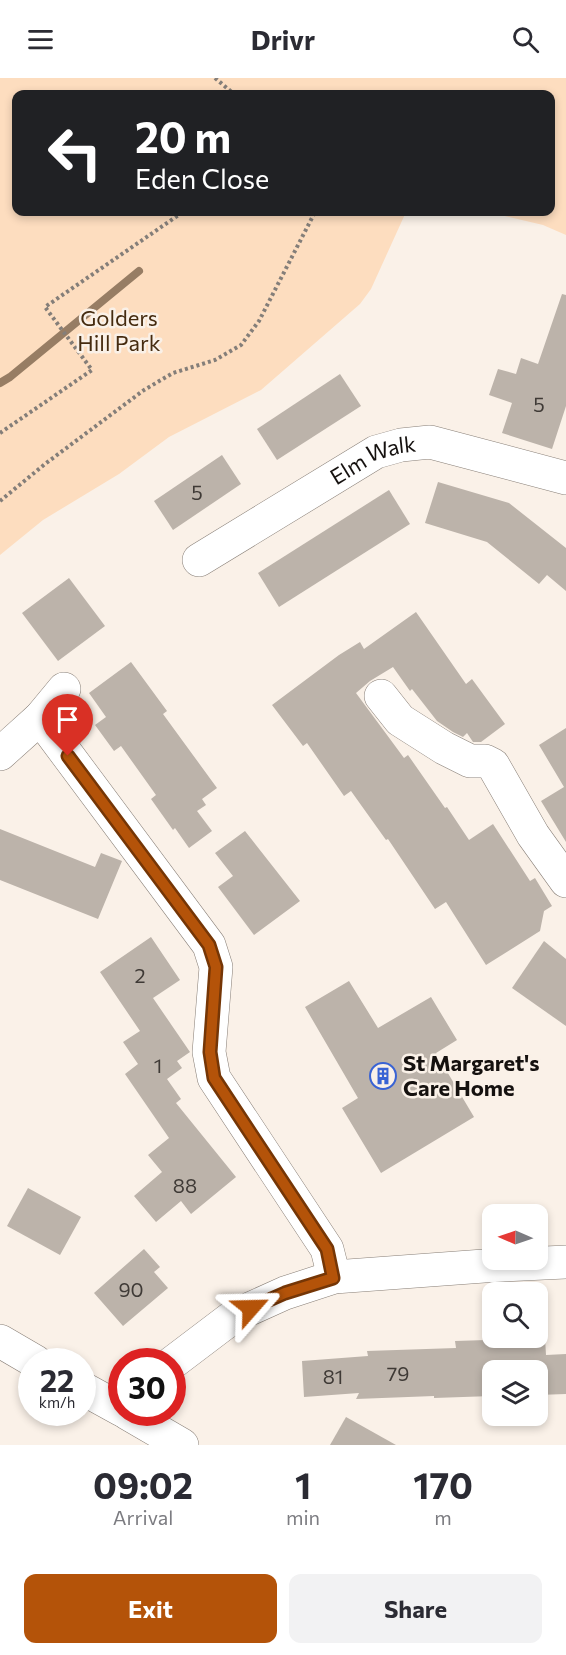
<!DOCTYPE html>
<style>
:root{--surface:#fff;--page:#f2f2f3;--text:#2b2b33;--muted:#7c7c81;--accent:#b45309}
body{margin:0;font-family:Commissioner,sans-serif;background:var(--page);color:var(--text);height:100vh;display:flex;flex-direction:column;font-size:22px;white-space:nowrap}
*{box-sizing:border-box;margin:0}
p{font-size:20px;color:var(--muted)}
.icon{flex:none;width:33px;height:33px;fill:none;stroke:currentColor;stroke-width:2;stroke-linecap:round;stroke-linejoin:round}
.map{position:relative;height:1367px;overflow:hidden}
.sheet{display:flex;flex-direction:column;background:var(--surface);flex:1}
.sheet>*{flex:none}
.top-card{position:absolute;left:12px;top:12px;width:543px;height:126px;border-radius:12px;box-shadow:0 3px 9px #0003;background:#202124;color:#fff;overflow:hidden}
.needle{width:39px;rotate:272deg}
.fabs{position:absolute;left:482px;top:1126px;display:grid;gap:12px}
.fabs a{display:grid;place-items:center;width:66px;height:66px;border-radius:12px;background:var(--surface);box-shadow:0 3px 9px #0003;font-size:30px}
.speed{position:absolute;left:18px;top:1270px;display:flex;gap:12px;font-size:30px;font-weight:700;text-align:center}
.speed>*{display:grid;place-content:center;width:78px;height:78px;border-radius:50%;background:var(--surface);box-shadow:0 3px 9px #0003;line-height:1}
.speed small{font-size:15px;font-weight:400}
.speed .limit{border:9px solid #d22;background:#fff;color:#111}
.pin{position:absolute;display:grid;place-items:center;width:51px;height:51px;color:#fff;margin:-62px -26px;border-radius:50% 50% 50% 0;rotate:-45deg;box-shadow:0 0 6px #0007}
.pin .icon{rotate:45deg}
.me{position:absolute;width:66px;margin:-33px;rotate:65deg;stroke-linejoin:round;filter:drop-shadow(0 0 4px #0008)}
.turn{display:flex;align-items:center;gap:21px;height:126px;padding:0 24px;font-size:27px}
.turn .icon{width:78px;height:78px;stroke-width:2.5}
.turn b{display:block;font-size:42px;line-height:51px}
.eta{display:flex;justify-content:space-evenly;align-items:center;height:102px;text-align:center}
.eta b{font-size:36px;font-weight:700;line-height:42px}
.button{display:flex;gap:12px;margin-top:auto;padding:12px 24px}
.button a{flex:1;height:69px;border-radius:12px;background:var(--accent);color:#fff;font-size:24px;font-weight:700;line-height:69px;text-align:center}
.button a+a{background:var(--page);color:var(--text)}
header{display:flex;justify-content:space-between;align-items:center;height:78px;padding:0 24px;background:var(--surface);font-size:27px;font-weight:700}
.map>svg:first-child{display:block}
.green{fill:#fdddbf}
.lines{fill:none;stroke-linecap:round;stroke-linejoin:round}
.stream{stroke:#977d64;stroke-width:8}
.building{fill:#bcb3aa}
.minor-casing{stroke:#887f77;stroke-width:34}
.path{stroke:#847e79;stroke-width:4;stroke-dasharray:3 3;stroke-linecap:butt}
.minor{stroke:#fff;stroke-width:33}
.route-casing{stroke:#753606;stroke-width:15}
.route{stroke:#b45309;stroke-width:10}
.labels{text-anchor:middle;stroke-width:5;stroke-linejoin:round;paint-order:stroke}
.number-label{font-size:20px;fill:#3f3a36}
.park-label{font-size:22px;fill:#452b0f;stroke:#faf1e8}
.street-label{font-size:22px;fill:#15110f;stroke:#faf1e8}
.poi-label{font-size:22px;font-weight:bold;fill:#15110f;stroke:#faf1e8;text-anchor:start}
</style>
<header><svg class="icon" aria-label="menu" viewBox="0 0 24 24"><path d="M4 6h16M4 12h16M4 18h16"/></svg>Drivr<svg class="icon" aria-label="search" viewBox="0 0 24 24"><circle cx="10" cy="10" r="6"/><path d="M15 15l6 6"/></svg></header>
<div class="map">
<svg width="566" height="1367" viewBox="0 0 566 1367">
<rect width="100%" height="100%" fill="#faf1e8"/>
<!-- green -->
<polygon class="green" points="0,0 566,0 566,157 543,147 488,134 550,134 550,16 16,16 16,134 406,134 371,211 360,226 261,312 169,359 119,396 43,442 0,477"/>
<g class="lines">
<!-- stream -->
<polyline class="stream" points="0,305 10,299 139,193"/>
</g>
<!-- building -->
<g class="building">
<polygon points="562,216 566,217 566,328 552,371 502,355 512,325 489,317 498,291 516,296 521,280 538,286"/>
<polygon points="340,296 361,328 277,382 257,351"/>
<polygon points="222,377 241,406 173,452 154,423"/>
<polygon points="438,404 509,425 566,470 566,513 547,497 539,506 487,464 425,445"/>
<polygon points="389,412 410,446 279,529 258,495"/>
<polygon points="69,500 105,548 58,583 22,535"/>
<polygon points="416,534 466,606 472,601 505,646 481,664 473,664 467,655 463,659 453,654 437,643 412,611 410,613 393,589 370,603 356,615 404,680 408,677 445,730 447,729 469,762 493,746 530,803 535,800 552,828 544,833 540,853 486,887 446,824 435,831 388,761 386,762 351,713 344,718 307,665 303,668 272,627 339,577 360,564 364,571"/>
<polygon points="131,584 167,633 163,636 217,710 202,721 206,727 197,733 212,753 189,770 175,750 173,752 151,721 156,717 121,668 114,673 95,647 106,639 89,615"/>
<polygon points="566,650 566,764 541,723 564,709 539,667"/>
<polygon points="0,751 95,789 101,775 122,783 98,841 0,802"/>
<polygon points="245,753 300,823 254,857 218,809 233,798 215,775"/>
<polygon points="151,859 180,902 153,920 190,974 177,983 182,990 167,1001 181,1021 176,1025 236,1099 191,1136 181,1123 156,1144 134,1118 162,1094 148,1077 169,1060 125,996 138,986 123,964 140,953 100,894"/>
<polygon points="544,863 566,881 566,948 512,910"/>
<polygon points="349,903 378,950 431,919 457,962 436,975 474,1039 381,1095 342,1030 358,1020 305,929"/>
<polygon points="28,1110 81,1139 60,1177 7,1148"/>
<polygon points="144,1171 160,1189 154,1194 168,1210 123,1248 94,1215"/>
<polygon points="545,1260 546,1277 566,1276 566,1316 537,1317 537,1293 492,1293 492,1318 434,1320 434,1318 356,1321 359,1315 304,1319 302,1283 368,1278 367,1273 456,1270 455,1263"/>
<polygon points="346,1339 396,1367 330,1367"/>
</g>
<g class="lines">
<defs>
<g id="minor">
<path id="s1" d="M 199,482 L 376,374 L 401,367 L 430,364 L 566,400"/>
<polyline points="381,618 400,642 444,670 470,683 485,683 493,687 533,757 566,803"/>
<polyline points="40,640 209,867 216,889 209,974 214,1000 327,1171 334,1199"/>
<polyline points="0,676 40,640 64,611"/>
<polyline points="0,1263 36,1284"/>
<polyline points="172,1285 234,1238 285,1215 334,1199 484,1188 566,1184"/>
<polyline points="82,1310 122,1332"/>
<polyline points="127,1335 182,1367"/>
</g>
</defs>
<!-- minor casing -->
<use href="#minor" class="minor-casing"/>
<!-- path -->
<g class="path">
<polyline points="215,0 234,16"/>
<polyline points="0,355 92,292 45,229 183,134"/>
<polyline points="0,423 45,386 144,312 173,295 215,282 241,267 259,243 315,134"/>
</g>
<!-- minor -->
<use href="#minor" class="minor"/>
</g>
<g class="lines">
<defs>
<polyline id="route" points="68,678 209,867 216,889 210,974 214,1000 327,1171 333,1200 285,1215 251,1230"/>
</defs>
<!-- route casing -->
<use href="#route" class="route-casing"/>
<!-- route -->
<use href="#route" class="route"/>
</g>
<!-- icons -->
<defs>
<symbol id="building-ring" viewBox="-11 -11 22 22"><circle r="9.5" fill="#faf1e8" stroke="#3963d4" stroke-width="1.5"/><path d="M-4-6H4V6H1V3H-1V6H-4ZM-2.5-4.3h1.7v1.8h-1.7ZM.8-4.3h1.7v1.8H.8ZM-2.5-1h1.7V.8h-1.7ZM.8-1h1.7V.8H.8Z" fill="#3963d4"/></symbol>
</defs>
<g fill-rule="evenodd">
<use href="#building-ring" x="368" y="983" width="30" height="30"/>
</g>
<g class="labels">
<!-- number labels -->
<g class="number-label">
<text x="539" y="334">5</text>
<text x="197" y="422">5</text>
<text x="140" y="905">2</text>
<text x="158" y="995">1</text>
<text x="185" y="1115">88</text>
<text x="131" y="1219">90</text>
<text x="398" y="1303">79</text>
<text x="333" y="1306">81</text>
</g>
<!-- park labels -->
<g class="park-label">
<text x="119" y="248">Golders<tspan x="119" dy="25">Hill Park</tspan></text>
</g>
<!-- street labels -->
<g class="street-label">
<text dy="8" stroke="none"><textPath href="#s1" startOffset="202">Elm Walk</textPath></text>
</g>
<!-- poi labels -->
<g class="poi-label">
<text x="403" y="993">St Margaret's<tspan x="403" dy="25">Care Home</tspan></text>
</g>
</g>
</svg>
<div class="fabs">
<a><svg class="needle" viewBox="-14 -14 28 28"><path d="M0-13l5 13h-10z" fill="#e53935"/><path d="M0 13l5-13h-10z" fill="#7c7c81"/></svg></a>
<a><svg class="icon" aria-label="search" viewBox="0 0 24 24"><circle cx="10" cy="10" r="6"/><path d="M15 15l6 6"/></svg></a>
<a><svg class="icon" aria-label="layers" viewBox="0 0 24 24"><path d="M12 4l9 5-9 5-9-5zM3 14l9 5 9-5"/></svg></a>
</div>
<div class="speed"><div>22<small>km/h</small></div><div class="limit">30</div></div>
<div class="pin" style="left:68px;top:678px;background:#d93025"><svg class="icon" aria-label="arrive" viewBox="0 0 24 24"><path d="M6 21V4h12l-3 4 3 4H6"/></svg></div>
<svg class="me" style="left:251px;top:1230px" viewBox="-20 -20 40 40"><path d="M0-17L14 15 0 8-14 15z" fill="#b45309" stroke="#fff" stroke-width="4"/></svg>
<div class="top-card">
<div class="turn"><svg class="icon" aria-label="left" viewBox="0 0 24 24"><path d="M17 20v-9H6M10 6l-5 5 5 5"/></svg><div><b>20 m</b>Eden Close</div></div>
</div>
</div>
<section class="sheet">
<div class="eta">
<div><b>09:02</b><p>Arrival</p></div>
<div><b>1</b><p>min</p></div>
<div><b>170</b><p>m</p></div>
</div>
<div class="button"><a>Exit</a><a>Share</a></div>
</section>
